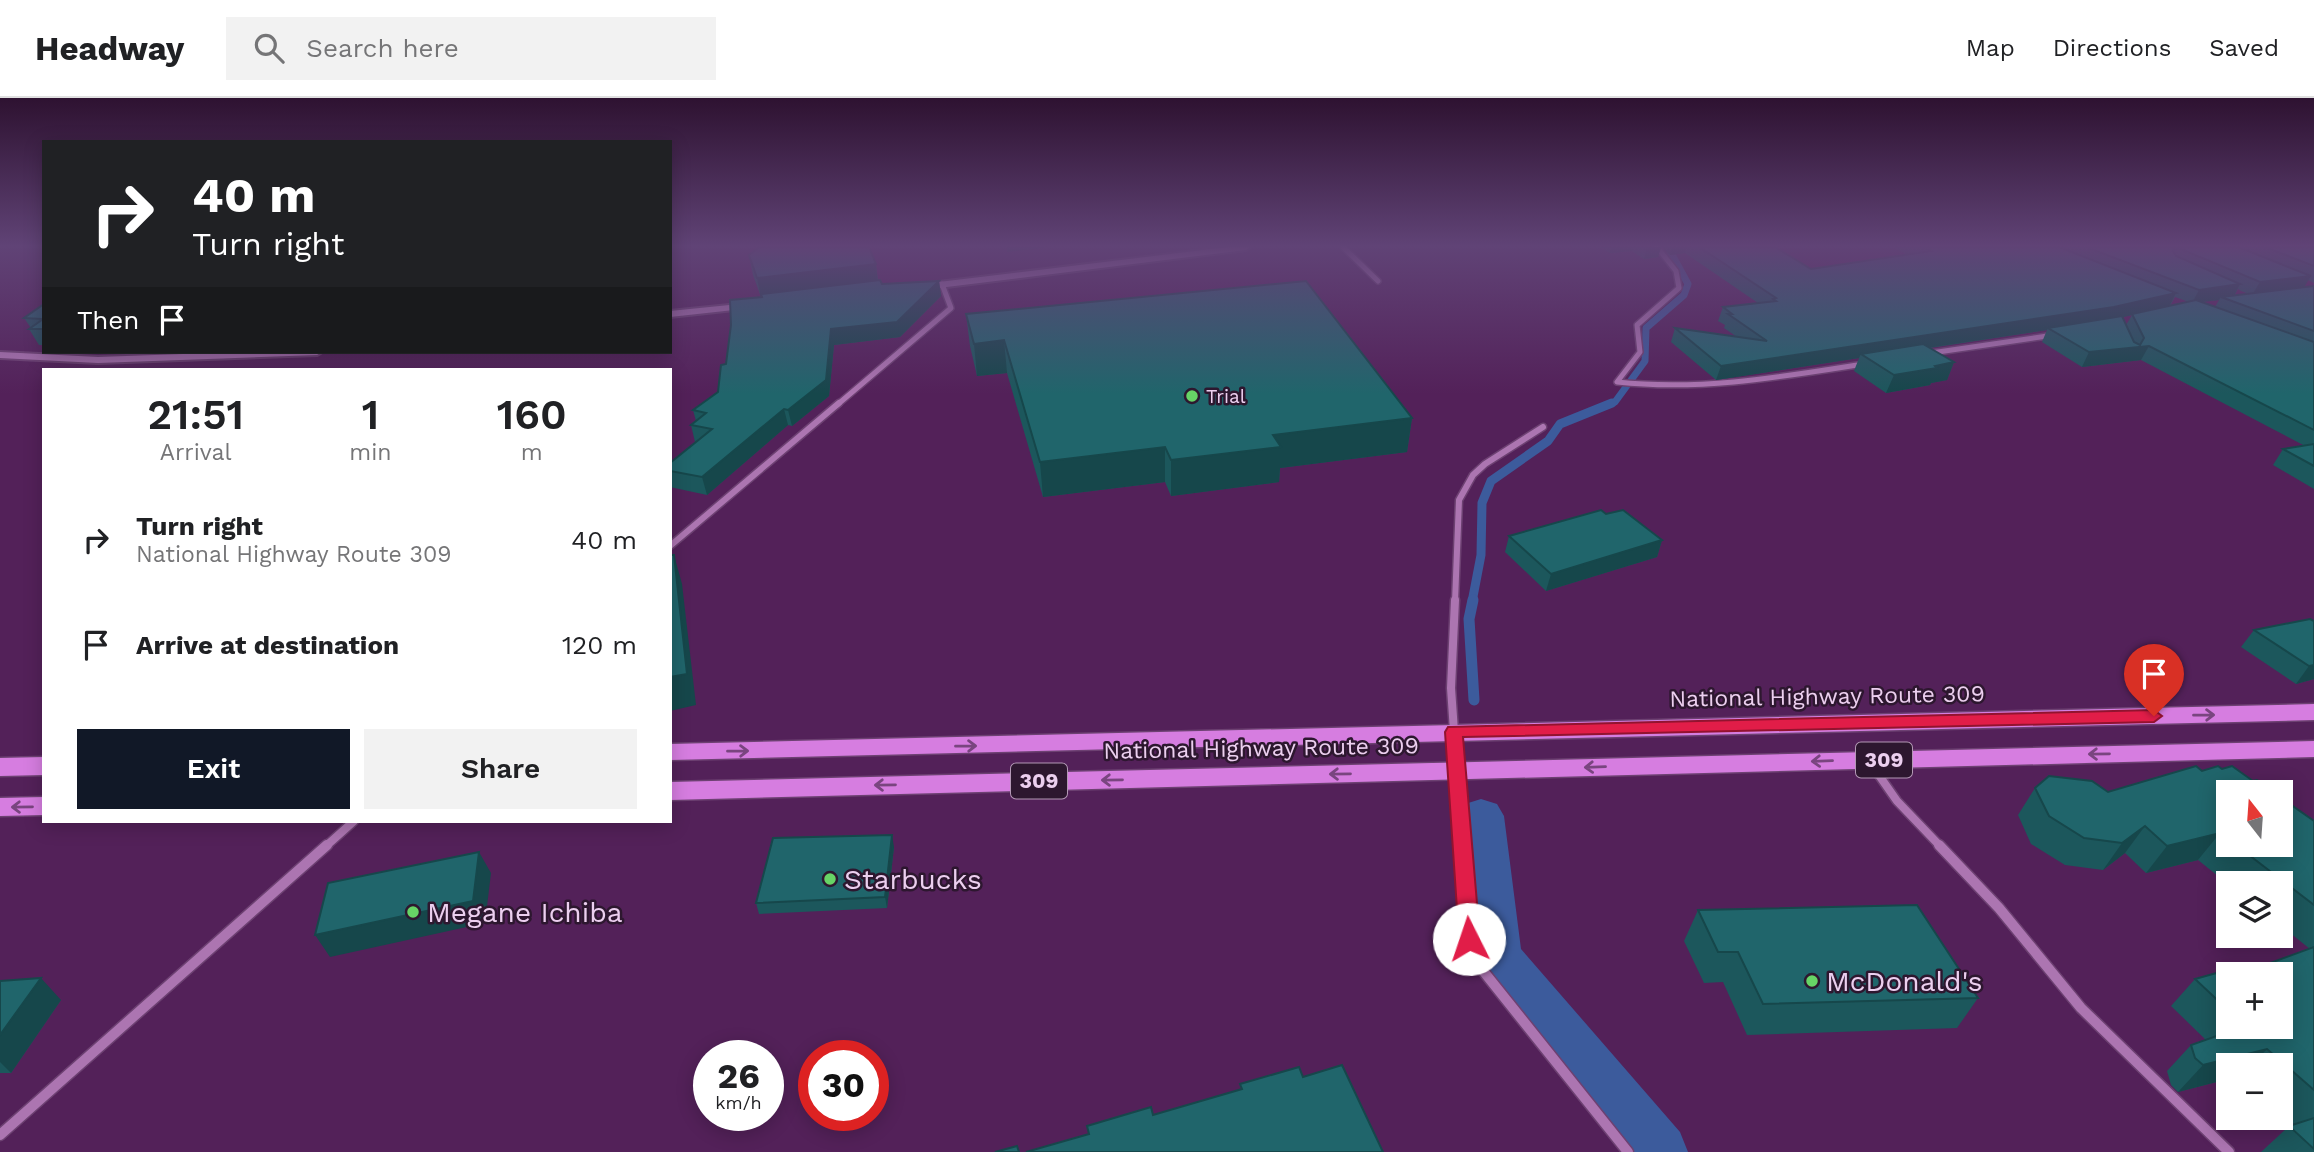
<!DOCTYPE html>
<meta charset="utf-8">
<style>
:root{--surface:#fff;--page:#f2f2f2;--text:#202124;--muted:#757577;--line:#e0e0e0;--accent:#111827}
body{margin:0;font-family:"Work Sans",sans-serif;background:var(--page);color:var(--text);height:100vh;display:flex;flex-direction:column;font-size:26px;white-space:nowrap}
*{box-sizing:border-box;margin:0}
p{font-size:23px;color:var(--muted)}
.icon{flex:none;width:38px;height:38px;fill:none;stroke:currentColor;stroke-width:2;stroke-linecap:round;stroke-linejoin:round}
.map{position:relative;flex:1;overflow:hidden}
.details{position:absolute;left:42px;top:270px;width:630px;height:455px;display:flex;flex-direction:column;background:var(--surface);border-radius:0px;box-shadow:0 4px 18px #0003}
.details>*{flex:none}
.hud{position:absolute;left:42px;top:42px;width:630px;height:214px;border-radius:0px;box-shadow:0 4px 18px #0003;background:#202124;color:#fff;overflow:hidden}
.needle{width:46px;rotate:343deg}
.fabs{position:absolute;left:2216px;top:682px;display:grid;gap:14px}
.fabs a{display:grid;place-items:center;width:77px;height:77px;border-radius:0px;background:var(--surface);box-shadow:0 4px 18px #0003;font-size:35px}
.speed{position:absolute;left:693px;top:942px;display:flex;gap:14px;font-size:35px;font-weight:700;text-align:center}
.speed>*{display:grid;place-content:center;width:91px;height:91px;border-radius:50%;background:var(--surface);box-shadow:0 4px 18px #0003;line-height:1}
.speed small{font-size:18px;font-weight:400}
.speed .limit{border:10px solid #d22;background:#fff;color:#111}
.pin{position:absolute;display:grid;place-items:center;width:60px;height:60px;color:#fff;margin:-72px -30px;border-radius:50% 50% 50% 0;rotate:-45deg;box-shadow:0 0 7px #0007}
.pin .icon{rotate:45deg}
.me{position:absolute;width:77px;margin:-38px;rotate:356deg;stroke-linejoin:round;filter:drop-shadow(0 0 5px #0008)}
.turn{display:flex;align-items:center;gap:24px;height:147px;padding:0 35px;font-size:32px}
.turn .icon{width:91px;height:91px;stroke-width:2.5}
.turn b{display:block;font-size:49px;line-height:60px}
.then{display:flex;align-items:center;height:66px;padding:0 35px;background:#0003;gap:14px;font-size:26px}
.eta{display:flex;justify-content:space-evenly;align-items:center;height:119px;text-align:center}
.eta b{font-size:42px;font-weight:600;line-height:49px}
.primary-button{display:flex;gap:14px;margin-top:auto;padding:14px 35px}
.primary-button a{flex:1;height:80px;border-radius:0px;background:var(--accent);color:#fff;font-size:28px;font-weight:600;line-height:80px;text-align:center}
.primary-button a+a{background:var(--page);color:var(--text)}
ul{padding:0;list-style:none}
li{display:flex;align-items:center;gap:21px;height:105px;padding:0 35px}
li div{flex:1}
li b{display:block;font-size:26px}
li em{font-style:normal}
header{display:flex;align-items:center;gap:42px;box-sizing:border-box;height:98px;padding:0 35px;background:var(--surface);border-bottom:2px solid var(--line)}
header strong{font-size:33px}
nav{display:flex;gap:38px;margin-inline-start:auto;font-size:24px}
.search{width:490px;height:63px;background:var(--page);display:flex;align-items:center;gap:18px;box-sizing:border-box;padding:0 24px;border-radius:0px;color:var(--muted);font-size:26px}
.map>svg:first-child{display:block}
.lines{fill:none;stroke-linecap:round;stroke-linejoin:round}
.stream-far2{stroke:#3c5b9c;stroke-width:7}
.stream-far1{stroke:#3c5b9c;stroke-width:9}
.stream{stroke:#3c5b9c;stroke-width:11}
.canal{fill:#3c5b9c;fill-rule:evenodd}
.street-far3-casing{stroke:#6d4172;stroke-width:8}
.street-far2-casing{stroke:#6d4172;stroke-width:9}
.street-far1-casing{stroke:#6d4172;stroke-width:11}
.street-casing{stroke:#6d4172;stroke-width:13}
.secondary-casing{stroke:#6d4172;stroke-width:4}
.highway-casing{stroke:#6d4172;stroke-width:3}
.street-far3{stroke:#ac75b1;stroke-width:5}
.street-far2{stroke:#ac75b1;stroke-width:6}
.street-far1{stroke:#ac75b1;stroke-width:8}
.street{stroke:#ac75b1;stroke-width:10}
.secondary{fill:#ac75b1;fill-rule:evenodd}
.highway{fill:#d67de0;fill-rule:evenodd}
.wall{fill:#1c575c;fill-rule:evenodd}
.shaded-wall{fill:#16474b}
.building{fill:#20656b;stroke:#16474b;stroke-width:2}
.oneway{stroke:#79457f}
.route{fill:#e11d48;stroke:#92132f;stroke-width:2}
.poi-dot{fill:#67d466;stroke:#2d172f;stroke-width:2.5}
.labels{text-anchor:middle;stroke-width:5;stroke-linejoin:round;paint-order:stroke}
.far-poi-label{font-size:19px;fill:#eccfef;stroke:#2d172f;text-anchor:start}
.shield{fill:#2d172f;stroke:#b398b5;stroke-width:2}
.shield-label{font-size:21px;font-weight:bold;fill:#eccfef}
.street-label{font-size:23px;fill:#eccfef;stroke:#2d172f}
.near-poi-label{font-size:28px;fill:#eccfef;stroke:#2d172f;text-anchor:start}
</style>
<header>
<strong>Headway</strong>
<div class="search"><svg class="icon" aria-label="search" viewBox="0 0 24 24"><circle cx="10" cy="10" r="6"/><path d="M15 15l6 6"/></svg>Search here</div>
<nav><a>Map</a><a>Directions</a><a>Saved</a></nav>
</header>
<div class="map">
<svg width="2314" height="1054" viewBox="0 0 2314 1054">
<rect width="100%" height="100%" fill="#532159"/>
<g class="lines">
<!-- stream-far2 -->
<polyline class="stream-far2" points="1607,307 1615,304 1645,263 1646,230 1684,197 1688,186 1668,149"/>
<!-- stream-far1 -->
<polyline class="stream-far1" points="1472,504 1481,457 1482,405 1491,383 1548,343 1560,326 1612,305"/>
<!-- stream -->
<polyline class="stream" points="1473,502 1469,521 1474,602"/>
<!-- canal -->
<polygon class="canal" points="1481,701 1497,706 1504,718 1521,851 1680,1034 1688,1054 1622,1054 1478,874 1470,859 1458,718 1465,706"/>
<defs>
<g id="street-far3">
<polyline points="1343,149 1378,183"/>
<path d="M 1657,149 L 1676,173 L 1679,190 L 1637,227 L 1640,254 L 1617,284 C 1701,293 1781,279 1864,266"/>
<polyline points="1931,255 2054,237"/>
<polyline points="837,307 951,210 942,186"/>
</g>
<g id="street-far2">
<polyline points="670,448 839,305"/>
<polyline points="1455,504 1459,402 1473,377 1485,366 1543,329"/>
</g>
<g id="street-far1">
<polyline points="1455,502 1451,590 1462,749"/>
<polyline points="1869,663 1897,703 1941,749"/>
<polyline points="325,749 354,723"/>
</g>
<g id="street">
<polyline points="1462,747 1469,841 1476,864 1628,1054"/>
<polyline points="1939,747 1999,810 2081,910 2229,1054"/>
<polyline points="0,1037 327,747"/>
</g>
<g id="secondary">
<polygon points="1228,149 1250,149 1246,152 922,192 917,189 922,186"/>
<polygon points="749,205 752,206 752,210 670,219 670,213"/>
<polygon points="0,254 98,259 239,254 322,254 317,257 98,265 0,260"/>
</g>
<g id="highway">
<polygon points="2314,606 2314,622 670,662 670,646"/>
<polygon points="2314,643 2314,659 670,702 670,684"/>
<polygon points="44,659 44,677 0,678 0,660"/>
<polygon points="44,699 44,717 0,718 0,700"/>
</g>
</defs>
<!-- street-far3 casing -->
<use href="#street-far3" class="street-far3-casing"/>
<!-- street-far2 casing -->
<use href="#street-far2" class="street-far2-casing"/>
<!-- street-far1 casing -->
<use href="#street-far1" class="street-far1-casing"/>
<!-- street casing -->
<use href="#street" class="street-casing"/>
<!-- secondary casing -->
<use href="#secondary" class="secondary-casing"/>
<!-- highway casing -->
<use href="#highway" class="highway-casing"/>
<!-- street-far3 -->
<use href="#street-far3" class="street-far3"/>
<!-- street-far2 -->
<use href="#street-far2" class="street-far2"/>
<!-- street-far1 -->
<use href="#street-far1" class="street-far1"/>
<!-- street -->
<use href="#street" class="street"/>
<!-- secondary -->
<use href="#secondary" class="secondary"/>
<!-- highway -->
<use href="#highway" class="highway"/>
</g>
<!-- wall -->
<g class="wall">
<polygon points="1600,149 1661,149 1658,159 1644,161 1632,153 1610,155"/>
<path d="M 1662,149 L 1775,149 L 1811,171 L 1908,157 L 1893,149 L 2314,149 L 2314,185 L 2308,182 L 2304,189 L 2314,188 L 2314,391 L 2273,367 L 2283,351 L 2305,348 L 2141,262 L 2082,269 L 2042,244 L 2047,232 L 1930,250 L 1954,264 L 1947,282 L 1931,285 L 1930,287 L 1886,295 L 1854,273 L 1859,260 L 1716,282 L 1671,244 L 1675,230 L 1737,239 L 1724,230 L 1725,227 L 1718,223 L 1723,209 L 1758,205 L 1685,155 L 1670,157 ZM 2238,191 L 2241,193 L 2249,196 L 2234,198 ZM 2175,199 L 2189,204 L 2170,208 ZM 2219,202 L 2215,209 L 2201,204 ZM 2132,217 L 2126,227 L 2123,219 Z"/>
<polygon points="749,157 876,166 878,182 882,186 939,183 941,198 900,239 834,247 829,298 792,328 788,327 707,397 670,389 670,365 696,344 695,344 691,327 696,323 693,312 718,294 726,266 761,199 753,177"/>
<polygon points="44,206 44,247 39,247 29,231 31,230 24,220"/>
<polygon points="966,216 1412,320 1407,354 1280,370 1279,384 1171,398 1165,384 1043,399 1007,275 977,278 970,248"/>
<polygon points="1606,416 1662,442 1657,459 1546,493 1505,454 1509,438"/>
<polygon points="2314,523 2314,581 2296,586 2241,549 2254,532"/>
<path d="M 2035,690 L 2108,694 L 2228,695 L 2228,747 L 2280,747 L 2314,723 L 2314,1054 L 2261,1054 L 2289,1028 L 2294,1026 L 2280,1013 L 2280,968 L 2228,968 L 2228,981 L 2178,994 L 2171,987 L 2167,973 L 2191,947 L 2206,942 L 2171,908 L 2195,881 L 2251,872 L 2310,851 L 2280,827 L 2280,786 L 2228,786 L 2198,762 L 2146,775 L 2125,755 L 2103,772 L 2065,767 L 2031,746 L 2018,717 ZM 2228,877 L 2280,929 L 2228,929 Z"/>
<polygon points="894,749 887,810 759,816 756,805"/>
<polygon points="1698,812 1978,900 1957,930 1747,937 1723,884 1704,885 1684,843"/>
<polygon points="0,883 61,902 11,975 0,975"/>
</g>
<!-- shaded-wall -->
<g class="shaded-wall">
<polygon points="1007,149 1044,149 1044,150 1007,154"/>
<polygon points="1611,149 1633,149 1632,153 1610,155"/>
<polygon points="1647,149 1661,149 1658,159 1644,161"/>
<polygon points="1672,149 1687,149 1685,155 1670,157"/>
<polygon points="876,166 878,186 761,200 757,180"/>
<polygon points="2311,178 2303,191 2252,197 2260,184"/>
<polygon points="939,183 941,198 900,239 834,247 829,298 792,328 788,312 831,231"/>
<polygon points="2240,186 2233,200 2221,199 2219,202 2192,205 2199,192"/>
<polygon points="2176,195 2169,209 2132,216 2132,217 2107,223 2048,230 2047,232 1866,259 1861,256 1859,260 1716,282 1721,268"/>
<polygon points="1004,242 1007,275 977,278 974,246"/>
<polygon points="2149,248 2141,262 2082,269 2089,254"/>
<polygon points="1954,264 1947,282 1931,285 1930,287 1886,295 1894,277"/>
<polygon points="784,311 788,327 707,397 702,379"/>
<polygon points="1412,320 1407,354 1280,370 1279,384 1171,398 1171,362 1273,337"/>
<polygon points="1165,349 1165,384 1043,399 1040,364"/>
<polygon points="1662,442 1657,459 1546,493 1551,476"/>
<polygon points="674,457 682,486 696,607 670,613"/>
<polygon points="2314,567 2314,581 2296,586 2309,568"/>
<polygon points="2145,728 2125,755 2103,772 2122,745"/>
<polygon points="2220,735 2198,762 2146,775 2167,748"/>
<polygon points="892,737 894,749 887,810 885,799"/>
<polygon points="479,754 491,775 485,825 330,859 315,837"/>
<polygon points="41,880 61,902 11,975 0,964 0,937"/>
<polygon points="2267,951 2251,968 2228,968 2228,981 2178,994 2203,967"/>
</g>
<!-- building -->
<g class="building">
<polygon points="759,149 869,149 876,166 757,180 749,157"/>
<polygon points="1699,149 1775,149 1811,171 1931,153 1922,149 2059,149 2176,195 2114,209 1721,268 1675,230 1767,243 1728,216 1732,216 1723,209 1776,203 1773,201 1776,200"/>
<polygon points="2086,149 2175,149 2173,153 2176,158 2240,186 2199,192"/>
<polygon points="2176,149 2238,149 2311,178 2260,184"/>
<polygon points="2265,149 2314,149 2314,168"/>
<polygon points="880,182 882,186 939,183 897,224 831,231 826,282 788,312 784,311 702,379 670,373 670,365 712,331 691,327 706,315 693,312 718,294 721,267 726,266 731,227 730,202 762,199 761,196"/>
<polygon points="1306,183 1412,320 1273,337 1281,349 1171,362 1165,349 1040,364 1004,242 974,246 966,216"/>
<polygon points="2314,188 2314,233 2221,199"/>
<polygon points="2196,202 2314,244 2314,332 2149,248 2089,254 2048,230 2122,218 2134,244 2140,247 2144,240 2132,216"/>
<polygon points="44,206 44,231 29,231 43,221 24,220"/>
<polygon points="1923,246 1954,264 1935,268 1937,270 1894,277 1861,256"/>
<polygon points="2314,346 2314,368 2283,351"/>
<polygon points="1601,412 1606,416 1623,412 1662,442 1551,476 1509,438"/>
<polygon points="670,457 674,457 687,576 670,579"/>
<polygon points="2310,521 2314,523 2314,567 2309,568 2254,532"/>
<polygon points="2196,668 2202,673 2218,668 2222,671 2232,668 2253,683 2257,682 2275,695 2228,695 2228,741 2220,735 2167,748 2145,728 2122,745 2084,740 2049,718 2035,690 2049,678 2092,683 2108,694"/>
<polygon points="2280,699 2314,723 2314,807 2236,747 2280,747"/>
<polygon points="892,737 885,799 756,805 773,740"/>
<polygon points="479,754 473,803 315,837 328,785"/>
<polygon points="1917,807 1978,900 1763,906 1738,854 1718,854 1698,812"/>
<polygon points="2314,849 2314,992 2267,951 2203,967 2195,960 2191,947 2242,929 2280,929 2280,877 2228,877 2228,912 2195,881 2245,867 2251,872"/>
<polygon points="41,880 0,937 0,883"/>
<polygon points="1342,967 1383,1054 1026,1054 1089,1036 1087,1028 1151,1009 1153,1017 1242,991 1240,986 1299,969 1303,979"/>
<polygon points="2314,1020 2314,1051 2289,1028"/>
<polygon points="1017,1048 1019,1054 995,1054"/>
</g>
<!-- one-way arrows -->
<defs><path id="oneway-shaft" d="M-6 0H5M1.5-3L5.5 0L1.5 3" fill="none" stroke-width="1.6" stroke-linecap="round" stroke-linejoin="round" transform="scale(1.75)"/></defs>
<g class="oneway">
<use href="#oneway-shaft" transform="translate(2204 617) rotate(-1)"/>
<use href="#oneway-shaft" transform="translate(966 648) rotate(-1)"/>
<use href="#oneway-shaft" transform="translate(738 653) rotate(-1)"/>
<use href="#oneway-shaft" transform="translate(2099 656) rotate(179)"/>
<use href="#oneway-shaft" transform="translate(1822 663) rotate(178)"/>
<use href="#oneway-shaft" transform="translate(1595 669) rotate(178)"/>
<use href="#oneway-shaft" transform="translate(1340 676) rotate(179)"/>
<use href="#oneway-shaft" transform="translate(1112 682) rotate(179)"/>
<use href="#oneway-shaft" transform="translate(885 687) rotate(179)"/>
<use href="#oneway-shaft" transform="translate(22 709) rotate(179)"/>
</g>
<!-- sky -->
<linearGradient id="sky" x2="0" y2="1"><stop stop-color="#2e1231"/><stop offset="0.5" stop-color="#604376"/><stop offset="1" stop-color="#604376" stop-opacity="0"/></linearGradient>
<rect width="2314" height="296" fill="url(#sky)"/>
<!-- route -->
<polygon class="route" points="2154,612 2162,618 2154,624 1463,639 1480,841 1476,847 1469,850 1462,847 1459,841 1445,634 1448,629"/>
<!-- markers -->
<g class="poi-dot">
<circle cx="1192" cy="298" r="7"/>
<circle cx="830" cy="781" r="7"/>
<circle cx="413" cy="814" r="7"/>
<circle cx="1812" cy="883" r="7"/>
</g>
<g class="labels">
<!-- far-poi labels -->
<g class="far-poi-label">
<text x="1206" y="305">Trial</text>
</g>
<!-- shield labels -->
<g class="shield">
<rect x="1856" y="644.5" width="56" height="35" rx="5"/>
<rect x="1011" y="665.5" width="56" height="35" rx="5"/>
</g>
<g class="shield-label">
<text x="1884" y="669">309</text>
<text x="1039" y="690">309</text>
</g>
<!-- street labels -->
<g class="street-label">
<text transform="translate(1827 598) rotate(-1)" y="8">National Highway Route 309</text>
<text transform="translate(1261 650) rotate(-1)" y="8">National Highway Route 309</text>
</g>
<!-- near-poi labels -->
<g class="near-poi-label">
<text x="844" y="791">Starbucks</text>
<text x="427" y="824">Megane Ichiba</text>
<text x="1826" y="893">McDonald's</text>
</g>
</g>
</svg>
<div class="fabs">
<a><svg class="needle" viewBox="-14 -14 28 28"><path d="M0-13l5 13h-10z" fill="#e53935"/><path d="M0 13l5-13h-10z" fill="#757577"/></svg></a>
<a><svg class="icon" aria-label="layers" viewBox="0 0 24 24"><path d="M12 4l9 5-9 5-9-5zM3 14l9 5 9-5"/></svg></a>
<a>+</a>
<a>−</a>
</div>
<div class="speed"><div>26<small>km/h</small></div><div class="limit">30</div></div>
<div class="pin" style="left:2154px;top:618px;background:#d93025"><svg class="icon" aria-label="arrive" viewBox="0 0 24 24"><path d="M6 21V4h12l-3 4 3 4H6"/></svg></div>
<svg class="me" style="left:1469px;top:841px" viewBox="-20 -20 40 40"><circle r="19" fill="#fff"/><path d="M0-13L10 11 0 6-10 11z" fill="#e11d48"/></svg>
<div class="hud">
<div class="turn"><svg class="icon" aria-label="right" viewBox="0 0 24 24"><path d="M7 20v-9h11M14 6l5 5-5 5"/></svg><div><b>40 m</b>Turn right</div></div>
<div class="then">Then<svg class="icon" aria-label="arrive" viewBox="0 0 24 24"><path d="M6 21V4h12l-3 4 3 4H6"/></svg></div>
</div>
<section class="details">
<div class="eta">
<div><b>21:51</b><p>Arrival</p></div>
<div><b>1</b><p>min</p></div>
<div><b>160</b><p>m</p></div>
</div>
<ul>
<li><svg class="icon" aria-label="right" viewBox="0 0 24 24"><path d="M7 20v-9h11M14 6l5 5-5 5"/></svg><div><b>Turn right</b><p>National Highway Route 309</p></div><em>40 m</em></li>
<li><svg class="icon" aria-label="arrive" viewBox="0 0 24 24"><path d="M6 21V4h12l-3 4 3 4H6"/></svg><div><b>Arrive at destination</b></div><em>120 m</em></li>
</ul>
<div class="primary-button"><a>Exit</a><a>Share</a></div>
</section>
</div>
